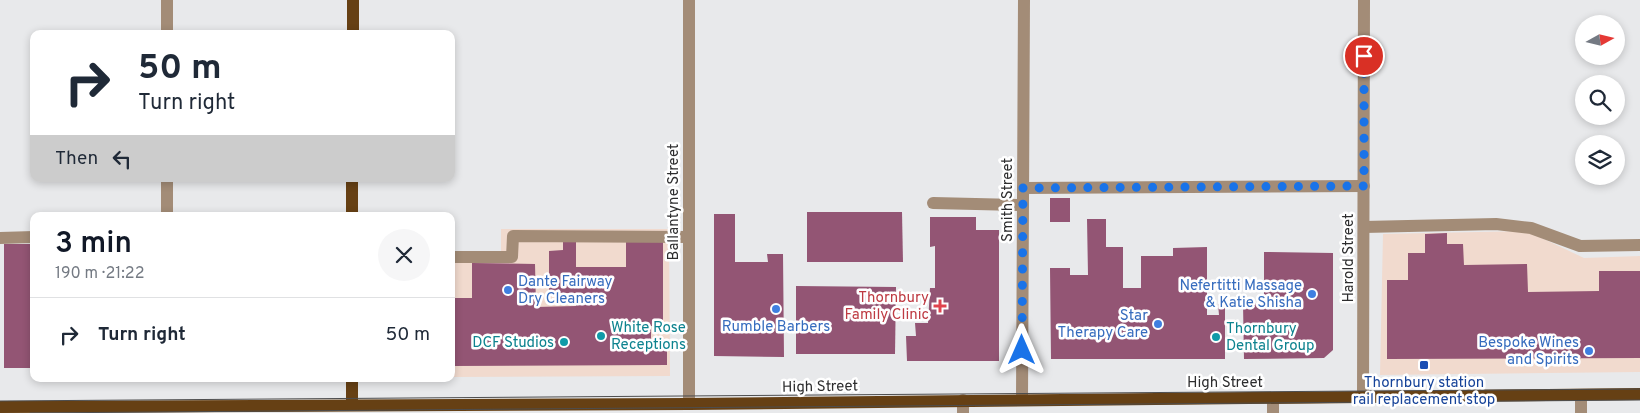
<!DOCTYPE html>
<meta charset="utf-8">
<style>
:root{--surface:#fff;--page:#f6f6f7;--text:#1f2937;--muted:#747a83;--line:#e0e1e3;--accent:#111827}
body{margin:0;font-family:Overpass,sans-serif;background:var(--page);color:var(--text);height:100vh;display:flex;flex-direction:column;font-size:19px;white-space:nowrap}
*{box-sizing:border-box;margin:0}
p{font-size:16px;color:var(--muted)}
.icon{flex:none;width:28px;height:28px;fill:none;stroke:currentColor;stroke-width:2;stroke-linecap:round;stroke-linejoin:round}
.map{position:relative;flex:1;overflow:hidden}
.sheet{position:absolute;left:30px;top:212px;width:425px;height:170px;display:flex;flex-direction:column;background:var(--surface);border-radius:10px;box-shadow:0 2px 8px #0003}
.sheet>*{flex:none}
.top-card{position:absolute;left:30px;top:30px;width:425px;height:152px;border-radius:10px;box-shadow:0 2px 8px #0003;background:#fff;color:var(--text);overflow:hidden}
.needle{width:32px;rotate:82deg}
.tools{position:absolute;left:1575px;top:15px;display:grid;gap:10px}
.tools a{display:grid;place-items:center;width:50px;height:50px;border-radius:50%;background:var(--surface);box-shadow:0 2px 8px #0003;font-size:25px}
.pin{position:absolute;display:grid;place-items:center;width:42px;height:42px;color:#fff;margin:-21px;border:2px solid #fff;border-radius:50%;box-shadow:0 1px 5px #0007}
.me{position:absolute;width:55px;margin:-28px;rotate:0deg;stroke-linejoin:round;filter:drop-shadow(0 0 4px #0008)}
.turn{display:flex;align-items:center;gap:18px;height:105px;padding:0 25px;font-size:22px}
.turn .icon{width:65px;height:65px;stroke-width:2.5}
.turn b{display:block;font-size:35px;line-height:42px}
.then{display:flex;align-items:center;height:48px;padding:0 25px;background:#0003;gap:10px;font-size:19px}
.round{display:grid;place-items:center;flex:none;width:52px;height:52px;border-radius:26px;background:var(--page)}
.head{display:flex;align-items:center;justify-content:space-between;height:85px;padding:0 25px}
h1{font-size:30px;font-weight:600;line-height:38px;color:var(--accent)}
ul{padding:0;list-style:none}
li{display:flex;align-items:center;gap:15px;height:75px;padding:0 25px;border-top:1px solid var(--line)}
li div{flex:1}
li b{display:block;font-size:19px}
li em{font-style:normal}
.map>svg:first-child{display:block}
.commercial{fill:#f1dace}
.building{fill:#935574}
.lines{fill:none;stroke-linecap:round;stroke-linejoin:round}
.minor{stroke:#a38c77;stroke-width:12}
.major{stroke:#664014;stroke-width:12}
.tram{stroke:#4d4d4e;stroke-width:1}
.route{stroke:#1a73e8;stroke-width:9;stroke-dasharray:0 16.2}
.shop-dot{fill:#3f7fe0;stroke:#fff;stroke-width:2}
.health-dot{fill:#e0444e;stroke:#fff;stroke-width:2}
.culture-dot{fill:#0f9aa8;stroke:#fff;stroke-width:2}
.transit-dot{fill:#1a4fb4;stroke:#fff;stroke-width:2}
.labels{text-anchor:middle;stroke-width:5;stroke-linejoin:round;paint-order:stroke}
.street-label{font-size:15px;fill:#2d2d2e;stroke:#fff}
.shop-label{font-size:15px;fill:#366cbe;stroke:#fff;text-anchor:end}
.health-label{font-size:15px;fill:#be3a42;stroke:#fff;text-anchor:end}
.culture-label{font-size:15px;fill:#0d838f;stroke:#fff;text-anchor:start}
.transit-label{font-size:15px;fill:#164399;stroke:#fff}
</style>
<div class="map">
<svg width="1640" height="413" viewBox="0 0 1640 413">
<rect width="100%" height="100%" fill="#e8e9eb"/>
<!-- commercial -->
<g class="commercial">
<polygon points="501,229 669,229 670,376 451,377 451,253 501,254"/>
<polygon points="1527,231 1584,258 1640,256 1640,372 1380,375 1383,234"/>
</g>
<!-- building -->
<g class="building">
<rect x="1050" y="198" width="20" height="24"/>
<polygon points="807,212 902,212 903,262 807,262"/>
<polygon points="714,214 735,214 735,262 768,262 767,254 783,254 784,357 714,356"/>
<polygon points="930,217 976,217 976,230 999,230 999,361 907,361 906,336 916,336 915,323 928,323 930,288 935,288 935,246 930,247"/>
<polygon points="1087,219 1106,219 1106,247 1123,247 1123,288 1141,288 1141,256 1173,256 1173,248 1207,247 1207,315 1219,315 1218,304 1225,303 1225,359 1051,359 1050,268 1070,268 1070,275 1088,275"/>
<polygon points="1447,233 1447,244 1463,244 1464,265 1527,264 1528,292 1599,291 1599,271 1640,271 1640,358 1387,359 1387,280 1408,280 1408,253 1425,253 1425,234"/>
<polygon points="563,240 576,240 576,267 626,267 626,241 663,241 663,326 651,326 651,348 667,348 667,365 451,366 451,298 472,298 472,263 535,264 536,307 576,306 576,293 549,293 549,251 563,250"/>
<rect x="4" y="244" width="30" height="124"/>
<polygon points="1264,252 1333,253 1333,350 1324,358 1244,359 1243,304 1264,303"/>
<polygon points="796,286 896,287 895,354 796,354"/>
</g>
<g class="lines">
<!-- minor -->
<g class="minor">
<polyline points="167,34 167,0"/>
<polyline points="1023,188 1364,186"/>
<polyline points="933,203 1023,205"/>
<polyline points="167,216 167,179"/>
<polyline points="1364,227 1496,224 1531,228 1580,246 1640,245"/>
<polyline points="0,238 34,237"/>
<polyline points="451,257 512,257 513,236 689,237"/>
<polyline points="1581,395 1581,413"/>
<polyline points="1363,397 1364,0"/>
<polyline points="1273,398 1273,413"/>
<polyline points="963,400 963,413"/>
<polyline points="1022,400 1024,0"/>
<polyline points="689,404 689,0"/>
</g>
<!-- major -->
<g class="major">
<polyline points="353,34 353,0"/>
<polyline points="352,216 352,179"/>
<polyline points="352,405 352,379"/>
<polyline points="0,407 689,404 1640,394"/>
</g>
<!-- tram -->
<g class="tram">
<polyline points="0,401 1640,389"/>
<polyline points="30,413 1640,400"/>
</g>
</g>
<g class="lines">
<!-- route -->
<polyline class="route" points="1022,350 1023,188 1364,186 1364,56"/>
</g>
<!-- markers -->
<g class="shop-dot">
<circle cx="508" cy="290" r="5"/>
<circle cx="1312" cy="294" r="5"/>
<circle cx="776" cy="309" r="5"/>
<circle cx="1158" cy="324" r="5"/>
<circle cx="1589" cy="351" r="5"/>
</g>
<path class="health-dot" d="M937.5 298.5h5v5h5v5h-5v5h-5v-5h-5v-5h5z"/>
<g class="culture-dot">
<circle cx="601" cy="336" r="5"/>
<circle cx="1216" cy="337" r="5"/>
<circle cx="564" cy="342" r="5"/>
</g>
<rect class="transit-dot" x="1419" y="360" width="10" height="10" rx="2.5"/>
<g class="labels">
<!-- street labels -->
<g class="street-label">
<text transform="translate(1007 200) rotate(-90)" y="5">Smith Street</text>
<text transform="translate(673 202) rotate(-90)" y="5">Ballantyne Street</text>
<text transform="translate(1348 258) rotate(-90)" y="5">Harold Street</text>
<text x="1225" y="387">High Street</text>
<text transform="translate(820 386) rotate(-1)" y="5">High Street</text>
</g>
<!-- shop labels -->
<g class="shop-label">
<text x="518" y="286" text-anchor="start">Dante Fairway<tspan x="518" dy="17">Dry Cleaners</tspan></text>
<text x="1302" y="290">Nefertitti Massage<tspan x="1302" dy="17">&amp; Katie Shisha</tspan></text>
<text x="1148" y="320">Star<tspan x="1148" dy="17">Therapy Care</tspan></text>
<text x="776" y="331" text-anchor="middle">Rumble Barbers</text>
<text x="1579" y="347">Bespoke Wines<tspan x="1579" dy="17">and Spirits</tspan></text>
</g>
<!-- health labels -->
<g class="health-label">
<text x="929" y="302">Thornbury<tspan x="929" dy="17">Family Clinic</tspan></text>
</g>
<!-- culture labels -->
<g class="culture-label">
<text x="611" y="332">White Rose<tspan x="611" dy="17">Receptions</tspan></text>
<text x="1226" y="333">Thornbury<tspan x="1226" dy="17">Dental Group</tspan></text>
<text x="554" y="347" text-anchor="end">DCF Studios</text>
</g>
<!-- transit labels -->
<g class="transit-label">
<text x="1424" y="387">Thornbury station<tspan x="1424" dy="17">rail replacement stop</tspan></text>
</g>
</g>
</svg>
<div class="tools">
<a><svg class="needle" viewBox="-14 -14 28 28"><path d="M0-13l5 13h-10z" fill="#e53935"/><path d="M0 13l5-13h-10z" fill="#747a83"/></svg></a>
<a><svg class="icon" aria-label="search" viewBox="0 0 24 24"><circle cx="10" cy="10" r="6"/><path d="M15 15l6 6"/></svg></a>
<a><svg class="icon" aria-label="layers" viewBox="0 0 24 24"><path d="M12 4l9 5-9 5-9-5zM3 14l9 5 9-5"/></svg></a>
</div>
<div class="pin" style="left:1364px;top:56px;background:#d93025"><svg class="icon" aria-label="arrive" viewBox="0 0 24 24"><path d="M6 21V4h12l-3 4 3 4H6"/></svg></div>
<svg class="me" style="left:1022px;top:350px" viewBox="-20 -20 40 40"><path d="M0-17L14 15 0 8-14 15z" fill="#1a73e8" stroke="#fff" stroke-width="4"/></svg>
<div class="top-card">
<div class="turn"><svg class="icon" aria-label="right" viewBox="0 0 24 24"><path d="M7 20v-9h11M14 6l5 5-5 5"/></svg><div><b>50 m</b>Turn right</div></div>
<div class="then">Then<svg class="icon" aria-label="left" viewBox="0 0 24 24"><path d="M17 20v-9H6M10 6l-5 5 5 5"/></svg></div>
</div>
<section class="sheet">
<div class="head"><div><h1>3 min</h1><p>190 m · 21:22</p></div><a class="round"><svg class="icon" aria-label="close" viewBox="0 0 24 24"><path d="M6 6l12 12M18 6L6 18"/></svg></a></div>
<ul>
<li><svg class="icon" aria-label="right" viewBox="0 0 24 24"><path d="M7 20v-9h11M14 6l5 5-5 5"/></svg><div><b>Turn right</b></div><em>50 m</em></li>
</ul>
</section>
</div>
